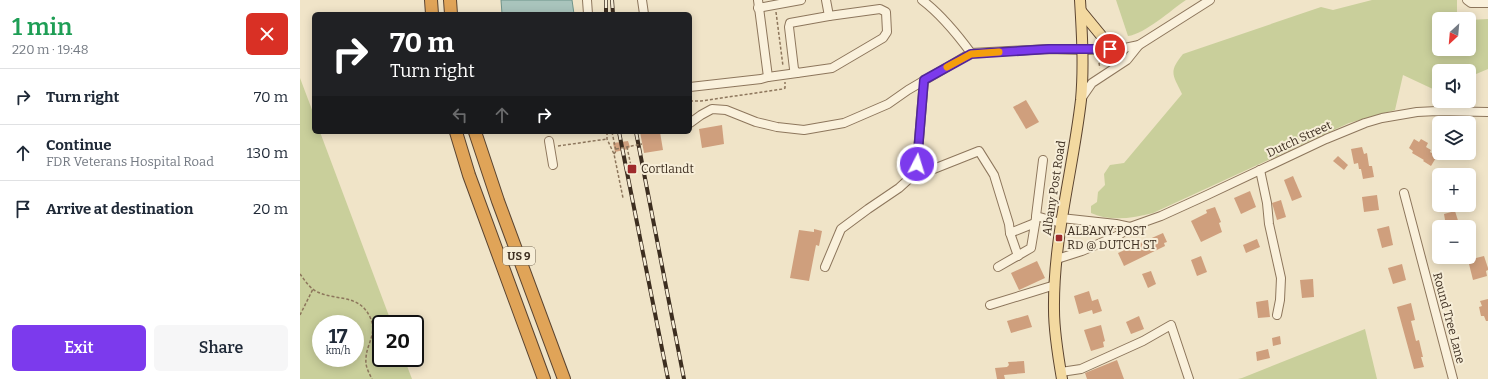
<!DOCTYPE html>
<meta charset="utf-8">
<style>
:root{--surface:#fff;--page:#f6f6f7;--text:#1f2937;--muted:#747a83;--line:#e0e1e3;--accent:#7c3aed}
body{margin:0;font-family:Bitter,serif;background:var(--page);color:var(--text);height:100vh;display:flex;flex-direction:column;font-size:15px;white-space:nowrap}
*{box-sizing:border-box;margin:0}
p{font-size:13px;color:var(--muted)}
.icon{flex:none;width:22px;height:22px;fill:none;stroke:currentColor;stroke-width:2;stroke-linecap:round;stroke-linejoin:round}
.map{position:relative;flex:1;overflow:hidden}
.panel{display:flex;flex-direction:column;background:var(--surface);width:300px}
.panel>*{flex:none}
.banner{position:absolute;left:12px;top:12px;width:380px;height:122px;border-radius:6px;box-shadow:0 2px 10px #0003;background:#202124;color:#fff;overflow:hidden}
.needle{width:26px;rotate:206deg}
.buttons{position:absolute;left:1132px;top:12px;display:grid;gap:8px}
.buttons a{display:grid;place-items:center;width:44px;height:44px;border-radius:6px;background:var(--surface);box-shadow:0 2px 10px #0003;font-size:20px}
.speed{position:absolute;left:12px;top:315px;display:flex;gap:8px;font-size:20px;font-weight:700;text-align:center}
.speed>*{display:grid;place-content:center;width:52px;height:52px;border-radius:50%;background:var(--surface);box-shadow:0 2px 10px #0003;line-height:1}
.speed small{font-size:10px;font-weight:400}
.speed .limit{border:2px solid #111;border-radius:6px;background:#fff;color:#111}
.pin{position:absolute;display:grid;place-items:center;width:34px;height:34px;color:#fff;margin:-17px;border:2px solid #fff;border-radius:50%;box-shadow:0 1px 4px #0007}
.me{position:absolute;width:44px;margin:-22px;rotate:5deg;stroke-linejoin:round;filter:drop-shadow(0 0 3px #0008)}
.turn{display:flex;align-items:center;gap:14px;height:84px;padding:0 12px;font-size:18px}
.turn .icon{width:52px;height:52px;stroke-width:2.5}
.turn b{display:block;font-size:28px;line-height:34px}
.lanes{display:flex;align-items:center;height:38px;padding:0 12px;background:#0003;justify-content:center;gap:20px;direction:ltr}
.lanes .off{opacity:.35}
.round{display:grid;place-items:center;flex:none;width:42px;height:42px;border-radius:6px;background:var(--page)}
.headline{display:flex;align-items:center;justify-content:space-between;height:68px;padding:0 12px}
h1{font-size:24px;font-weight:600;line-height:30px;color:#1e9e55}
.action{display:flex;gap:8px;margin-top:auto;padding:8px 12px}
.action a{flex:1;height:46px;border-radius:6px;background:var(--accent);color:#fff;font-size:16px;font-weight:600;line-height:46px;text-align:center}
.action a+a{background:var(--page);color:var(--text)}
ul{padding:0;list-style:none}
li{display:flex;align-items:center;gap:12px;height:56px;padding:0 12px;border-top:1px solid var(--line)}
li div{flex:1}
li b{display:block;font-size:15px}
li em{font-style:normal}
main{display:flex;flex:1;min-height:0}
.map>svg:first-child{display:block}
.green{fill:#c9cf9b;fill-rule:evenodd}
.water{fill:#a9c4bc;stroke:#6f938a}
.building{fill:#cf9f7d}
.lines{fill:none;stroke-linecap:round;stroke-linejoin:round}
.minor-casing{stroke:#8d765c;stroke-width:10}
.major-casing{stroke:#5b4430;stroke-width:12}
.highway-casing{stroke:#5b4430;stroke-width:14}
.path{stroke:#8d765c;stroke-width:1.5;stroke-dasharray:3 2;stroke-linecap:butt}
.minor{stroke:#faf1dc;stroke-width:8}
.major{stroke:#f3d9a0;stroke-width:10}
.highway{stroke:#e0a458;stroke-width:12}
.rail-casing{stroke:#3d2e20;stroke-width:4}
.rail{stroke:#f7eed8;stroke-width:2.5;stroke-dasharray:8;stroke-linecap:butt}
.path-bridge{stroke:#8d765c;stroke-width:1.5;stroke-dasharray:3 2;stroke-linecap:butt}
.route-casing{stroke:#51269a;stroke-width:10}
.route{stroke:#7c3aed;stroke-width:7}
.slow{stroke:#f59e0b;stroke-width:7}
.poi-dot{fill:#9e2a2b;stroke:#f7eed8;stroke-width:1.5}
.labels{text-anchor:middle;stroke-width:4;stroke-linejoin:round;paint-order:stroke}
.shield{fill:#f7eed8;stroke:#756857;stroke-width:1}
.shield-label{font-size:11px;font-weight:bold;fill:#3d2e20}
.street-label{font-size:12px;fill:#3d2e20;stroke:#f7eed8}
.poi-label{font-size:12px;fill:#3d2e20;stroke:#f7eed8;text-anchor:start}
</style>
<main>
<section class="panel">
<div class="headline"><div><h1>1 min</h1><p>220 m · 19:48</p></div><a class="round" style="background:#d93025;color:#fff"><svg class="icon" aria-label="close" viewBox="0 0 24 24"><path d="M6 6l12 12M18 6L6 18"/></svg></a></div>
<ul>
<li><svg class="icon" aria-label="right" viewBox="0 0 24 24"><path d="M7 20v-9h11M14 6l5 5-5 5"/></svg><div><b>Turn right</b></div><em>70 m</em></li>
<li><svg class="icon" aria-label="ahead" viewBox="0 0 24 24"><path d="M12 20V5M6 11l6-6 6 6"/></svg><div><b>Continue</b><p>FDR Veterans Hospital Road</p></div><em>130 m</em></li>
<li><svg class="icon" aria-label="arrive" viewBox="0 0 24 24"><path d="M6 21V4h12l-3 4 3 4H6"/></svg><div><b>Arrive at destination</b></div><em>20 m</em></li>
</ul>
<div class="action"><a>Exit</a><a>Share</a></div>
</section>
<div class="map">
<svg width="1188" height="379" viewBox="0 0 1188 379">
<rect width="100%" height="100%" fill="#f0e4c8"/>
<!-- green -->
<g class="green">
<path d="M 816,0 L 886,0 C 871,10 845,34 828,36 Z"/>
<path d="M 1072,0 L 1157,0 L 1157,19 L 1139,19 L 1139,49 L 1169,49 L 1169,20 L 1188,19 L 1188,69 L 1169,77 L 1169,71 L 1139,71 L 1139,89 L 1135,90 L 1103,75 L 1095,110 L 1049,123 L 853,213 C 833,218 811,222 791,213 L 791,206 L 797,202 L 798,192 L 805,185 L 804,174 L 810,165 L 824,163 L 882,94 C 873,75 868,72 883,54 L 1021,7 L 1033,10 Z"/>
<path d="M 0,78 L 14,115 L 14,132 L 20,132 L 92,324 L 81,324 L 81,358 L 104,358 L 112,379 L 0,379 ZM 21,324 L 55,324 L 55,358 L 21,358 Z"/>
<polygon points="1065,329 1077,379 938,379 942,378"/>
</g>
<!-- water -->
<polygon class="water" points="201,0 272,0 274,14 202,14"/>
<!-- building -->
<g class="building">
<polygon points="726,100 739,122 726,129 713,107"/>
<polygon points="422,125 424,144 402,148 399,129"/>
<polygon points="340,132 360,132 363,150 344,153"/>
<polygon points="1114,139 1119,142 1121,139 1128,143 1126,147 1131,150 1130,152 1137,156 1131,166 1123,161 1124,160 1112,153 1113,151 1109,148"/>
<polygon points="328,141 330,147 328,149 315,152 313,143"/>
<polygon points="1062,147 1064,154 1067,153 1069,166 1072,166 1074,177 1063,179 1061,169 1059,169 1058,163 1054,164 1051,149"/>
<polygon points="1038,156 1048,165 1044,170 1033,161"/>
<polygon points="993,176 1002,197 992,201 984,180"/>
<polygon points="950,191 956,207 941,214 934,198"/>
<polygon points="1077,195 1079,210 1064,212 1062,197"/>
<polygon points="981,200 986,217 977,220 972,203"/>
<polygon points="915,207 921,222 919,223 922,232 901,242 891,221 907,213 906,210"/>
<polygon points="1155,211 1160,227 1145,227 1143,221 1145,220 1144,214"/>
<polygon points="1089,226 1093,245 1082,248 1077,229"/>
<polygon points="514,229 522,231 519,246 516,245 509,281 490,278 499,230 514,232"/>
<polygon points="863,233 867,242 864,243 865,246 824,266 818,253"/>
<polygon points="957,239 960,247 946,253 943,245"/>
<polygon points="901,256 907,272 897,276 891,260"/>
<polygon points="1184,256 1188,268 1188,270 1186,271 1187,276 1173,280 1168,260"/>
<polygon points="737,261 745,278 719,290 711,273"/>
<polygon points="1102,264 1106,280 1093,284 1088,268"/>
<polygon points="851,271 856,284 848,288 842,274"/>
<polygon points="1013,279 1014,297 1002,298 1000,280"/>
<polygon points="789,291 792,301 798,299 802,311 793,314 792,310 779,314 774,296"/>
<polygon points="1188,299 1188,321 1186,321 1184,316 1181,316 1179,307 1182,306 1180,301"/>
<polygon points="968,300 970,317 958,318 956,302"/>
<polygon points="1111,303 1115,320 1111,321 1116,341 1119,340 1123,357 1121,357 1124,367 1114,369 1097,307"/>
<polygon points="728,315 732,327 711,333 707,321"/>
<polygon points="839,316 844,329 831,334 826,322"/>
<polygon points="801,325 805,341 803,342 804,347 791,351 784,330"/>
<polygon points="980,336 981,344 973,346 972,338"/>
<polygon points="968,349 970,358 957,361 956,352"/>
<polygon points="817,360 824,379 787,379 785,373"/>
<polygon points="724,361 725,373 704,375 705,379 697,379 695,368 707,367 709,365 708,362"/>
</g>
<g class="lines">
<defs>
<g id="minor">
<polyline points="287,0 288,14"/>
<polyline points="342,0 344,14"/>
<polyline points="526,0 529,16"/>
<path d="M 622,0 C 642,15 657,34 671,53 L 749,49 L 782,50 L 820,49 L 839,45 L 910,0"/>
<polyline points="1167,0 1171,3 1188,3"/>
<polyline points="458,8 501,0"/>
<polygon points="580,9 586,12 587,32 583,38 532,68 497,73 494,69 489,27 490,23 529,16"/>
<polyline points="468,77 497,73"/>
<polyline points="624,80 617,163 626,172 679,151 694,175 709,224 710,233 735,223"/>
<polyline points="390,87 461,79 468,77 458,0"/>
<polyline points="781,99 792,83 827,60 839,45"/>
<polyline points="390,123 401,115 412,109 426,110 456,122 477,127 504,130 544,123 588,104 608,90 671,53"/>
<polyline points="249,141 253,165"/>
<polyline points="743,160 736,216 761,223"/>
<polyline points="960,170 967,203 969,224 981,278 980,300 977,315"/>
<polyline points="1104,193 1153,379"/>
<polyline points="761,218 816,224 830,227"/>
<polyline points="710,233 718,256"/>
<polyline points="757,259 782,251 819,235 830,227 861,216 905,196 1026,139 1065,123 1082,118 1117,112 1137,111 1188,112"/>
<polyline points="525,267 541,229 568,209 599,188 622,167"/>
<polyline points="698,267 731,248 736,218"/>
<polyline points="690,305 755,285"/>
<polyline points="761,372 781,369 843,341 871,325 889,379"/>
</g>
<g id="major">
<polyline points="781,11 804,39 820,49"/>
<path d="M 762,379 C 758,356 754,333 754,310 C 753,239 773,170 781,100 C 784,67 782,33 780,0"/>
</g>
<g id="highway">
<polyline points="131,0 132,14"/>
<polyline points="150,0 151,14"/>
<polyline points="156,132 169,175 244,379"/>
<polyline points="175,132 198,201 264,379"/>
</g>
</defs>
<!-- minor casing -->
<use href="#minor" class="minor-casing"/>
<!-- major casing -->
<use href="#major" class="major-casing"/>
<!-- highway casing -->
<use href="#highway" class="highway-casing"/>
<!-- path -->
<g class="path">
<polyline points="476,12 483,66"/>
<polyline points="798,58 800,68"/>
<polyline points="390,101 401,101 483,89 485,88 485,82"/>
<polyline points="307,132 307,139 314,154 323,198"/>
<polyline points="312,132 316,151 314,154"/>
<polyline points="258,146 307,139"/>
<polyline points="327,147 331,166"/>
<path d="M 0,274 C 4,279 8,286 14,290 C 33,302 58,292 70,317 C 78,334 66,344 66,359 C 65,366 69,373 72,379"/>
<polyline points="0,315 13,289"/>
</g>
<!-- minor -->
<use href="#minor" class="minor"/>
<!-- major -->
<use href="#major" class="major"/>
<!-- highway -->
<use href="#highway" class="highway"/>
<defs>
<g id="rail">
<polyline points="306,0 306,14"/>
<polyline points="312,0 313,14"/>
<polyline points="319,132 368,379"/>
<polyline points="336,132 384,379"/>
</g>
</defs>
<!-- rail casing -->
<use href="#rail" class="rail-casing"/>
<!-- rail -->
<use href="#rail" class="rail"/>
<!-- path-bridge -->
<polyline class="path-bridge" points="316,149 342,144"/>
</g>
<g class="lines">
<defs>
<polyline id="route" points="617,164 624,80 671,54 749,49 810,49"/>
</defs>
<!-- route casing -->
<use href="#route" class="route-casing"/>
<!-- route -->
<use href="#route" class="route"/>
<!-- slow -->
<polyline class="slow" points="647,67 671,54 699,52"/>
</g>
<!-- markers -->
<g class="poi-dot">
<rect x="327" y="164" width="10" height="10" rx="2"/>
<rect x="755" y="234" width="8" height="8" rx="2"/>
</g>
<g class="labels">
<!-- shield labels -->
<rect class="shield" x="203" y="247" width="32" height="18" rx="3"/>
<g class="shield-label">
<text x="219" y="260">US 9</text>
</g>
<!-- street labels -->
<g class="street-label">
<text transform="translate(999 139) rotate(-25)" y="4">Dutch Street</text>
<text transform="translate(754 188) rotate(-81)" y="4">Albany Post Road</text>
<text transform="translate(1149 318) rotate(75)" y="4">Round Tree Lane</text>
</g>
<!-- poi labels -->
<g class="poi-label">
<text x="341" y="173">Cortlandt</text>
<text x="767" y="235">ALBANY POST<tspan x="767" dy="14">RD @ DUTCH ST</tspan></text>
</g>
</g>
</svg>
<div class="buttons">
<a><svg class="needle" viewBox="-14 -14 28 28"><path d="M0-13l5 13h-10z" fill="#e53935"/><path d="M0 13l5-13h-10z" fill="#747a83"/></svg></a>
<a><svg class="icon" aria-label="sound" viewBox="0 0 24 24"><path d="M4 9h4l5-4v14l-5-4H4zM17 9q2 3 0 6"/></svg></a>
<a><svg class="icon" aria-label="layers" viewBox="0 0 24 24"><path d="M12 4l9 5-9 5-9-5zM3 14l9 5 9-5"/></svg></a>
<a>+</a>
<a>−</a>
</div>
<div class="speed"><div>17<small>km/h</small></div><div class="limit">20</div></div>
<div class="pin" style="left:810px;top:49px;background:#d93025"><svg class="icon" aria-label="arrive" viewBox="0 0 24 24"><path d="M6 21V4h12l-3 4 3 4H6"/></svg></div>
<svg class="me" style="left:617px;top:164px" viewBox="-20 -20 40 40"><circle r="17" fill="#7c3aed" stroke="#fff" stroke-width="3"/><path d="M0-11L8 9 0 5-8 9z" fill="#fff"/></svg>
<div class="banner">
<div class="turn"><svg class="icon" aria-label="right" viewBox="0 0 24 24"><path d="M7 20v-9h11M14 6l5 5-5 5"/></svg><div><b>70 m</b>Turn right</div></div>
<div class="lanes"><svg class="icon off" aria-label="left" viewBox="0 0 24 24"><path d="M17 20v-9H6M10 6l-5 5 5 5"/></svg><svg class="icon off" aria-label="ahead" viewBox="0 0 24 24"><path d="M12 20V5M6 11l6-6 6 6"/></svg><svg class="icon" aria-label="right" viewBox="0 0 24 24"><path d="M7 20v-9h11M14 6l5 5-5 5"/></svg></div>
</div>
</div>
</main>
